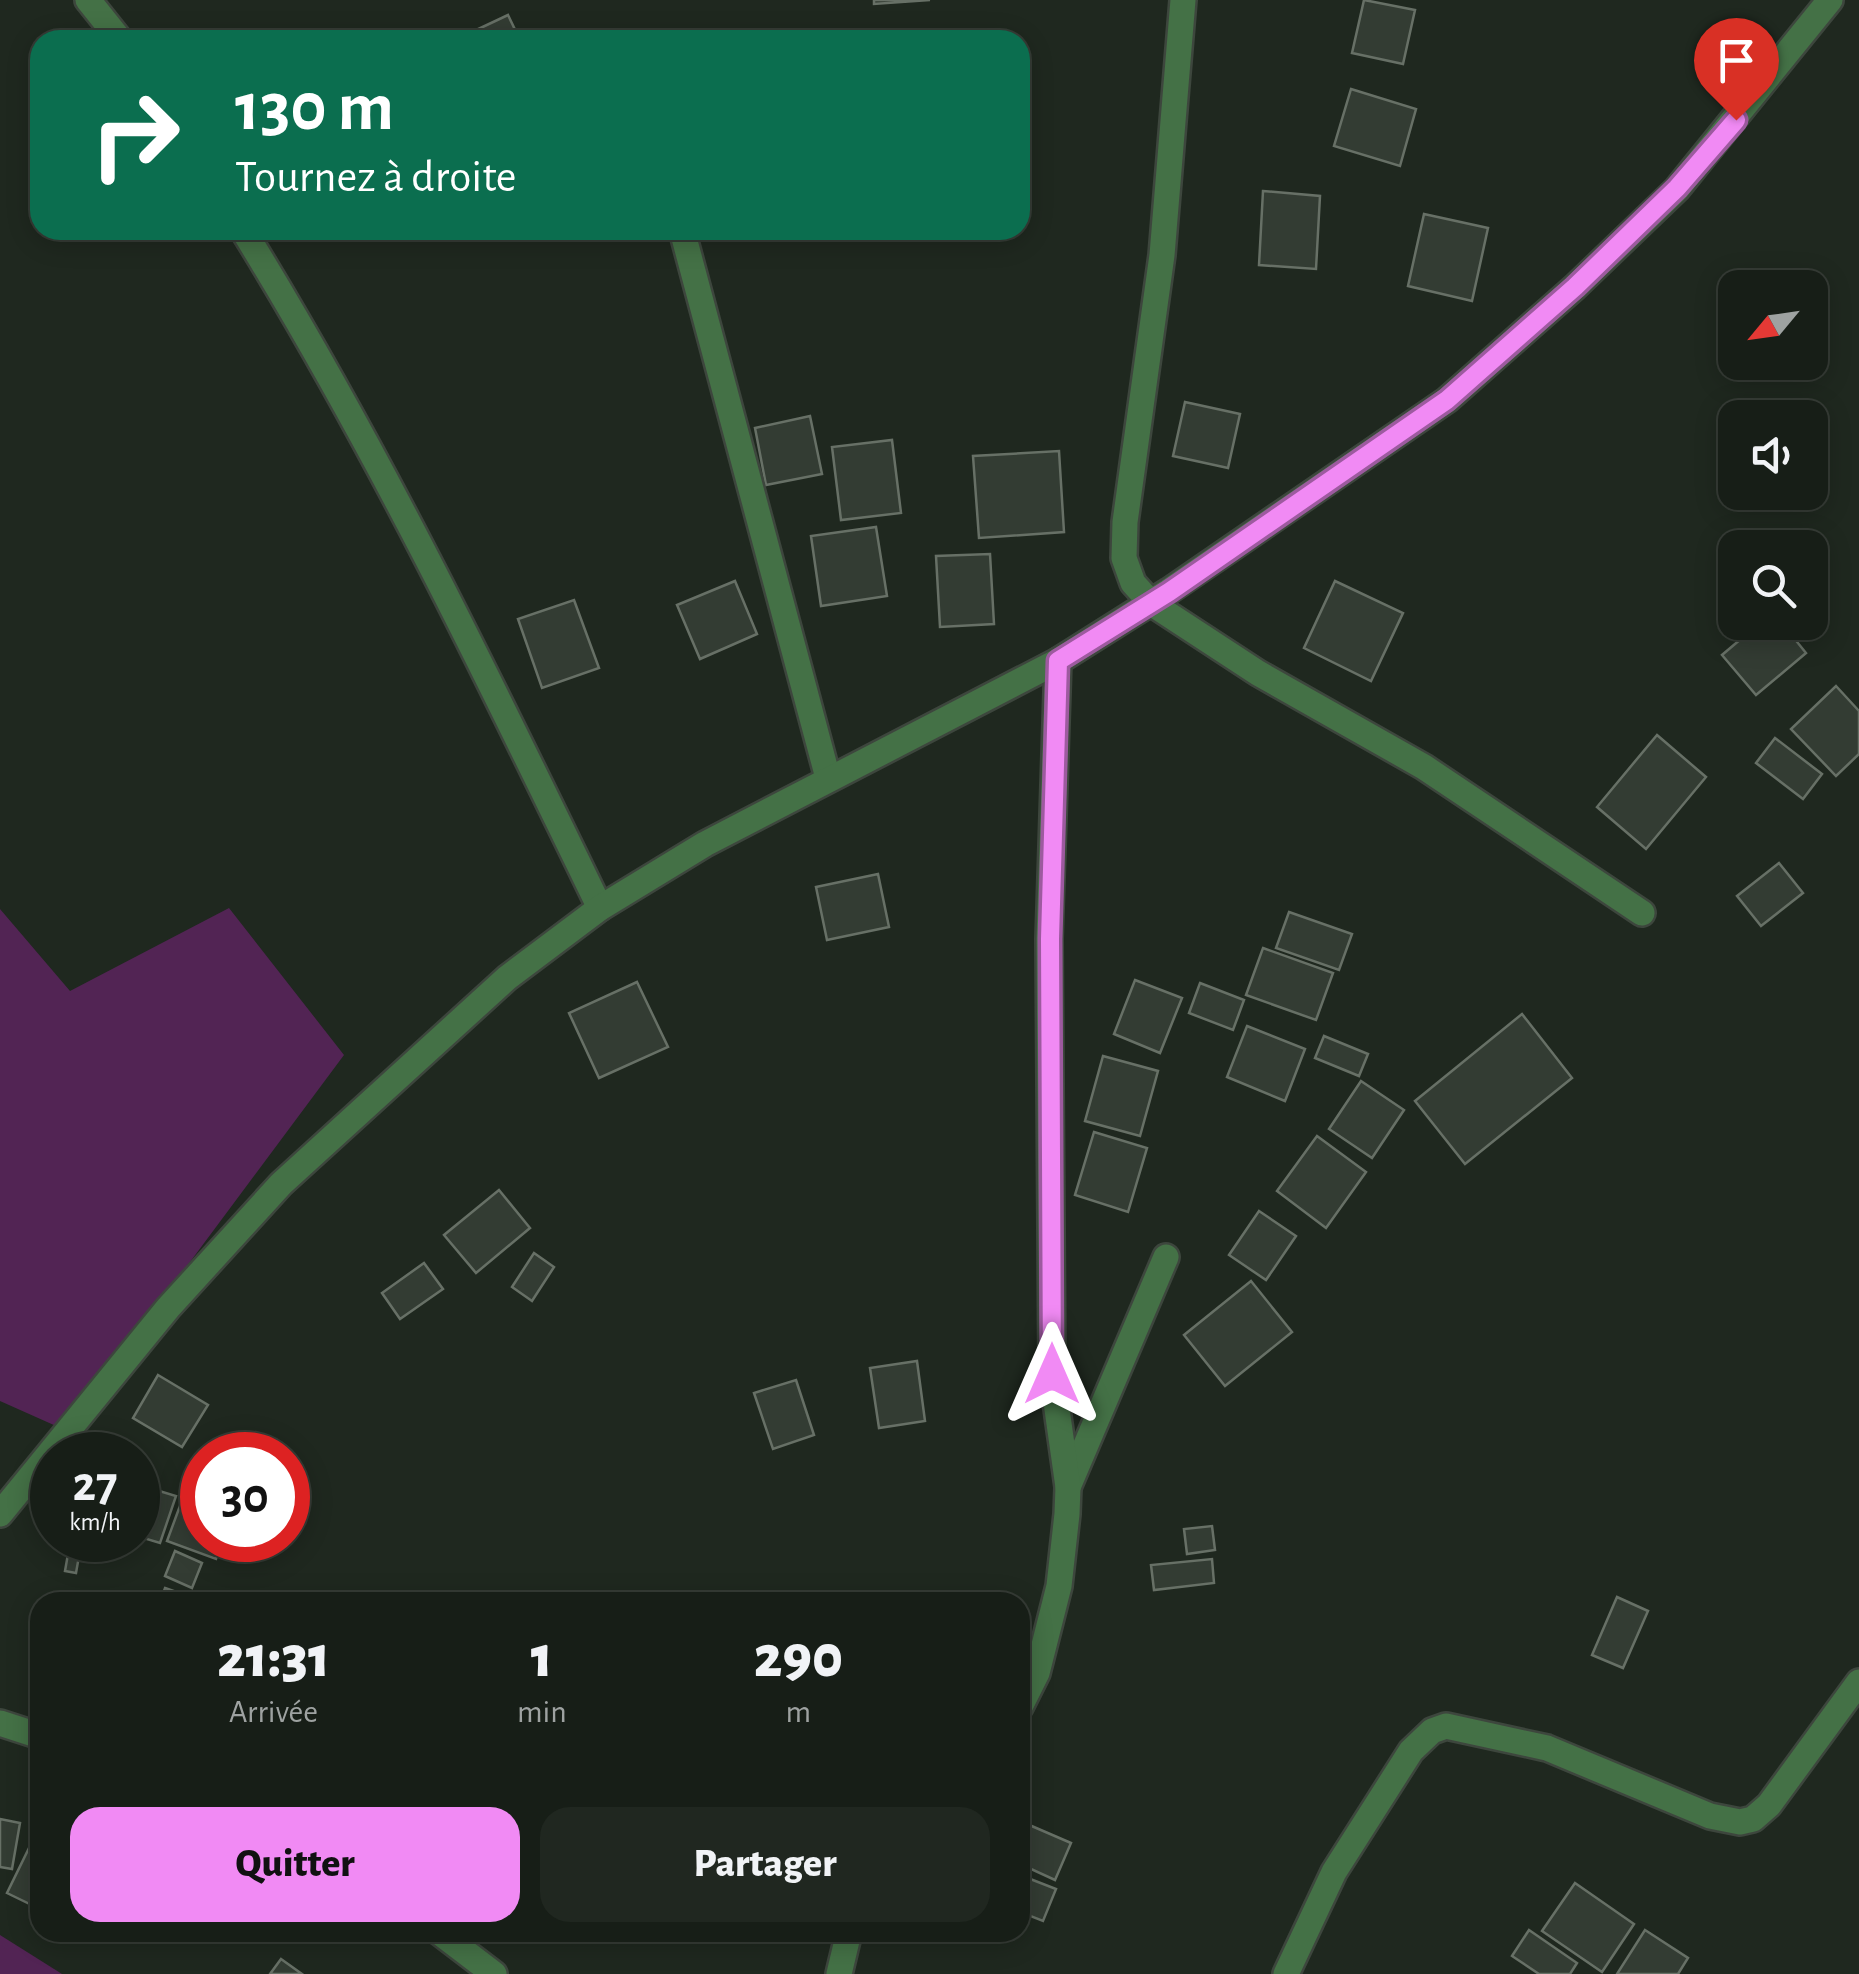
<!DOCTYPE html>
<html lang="fr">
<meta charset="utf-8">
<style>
:root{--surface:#171e17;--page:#202720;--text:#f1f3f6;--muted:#9ea2a1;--line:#363c36;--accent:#f18af4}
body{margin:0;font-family:"Alegreya Sans",sans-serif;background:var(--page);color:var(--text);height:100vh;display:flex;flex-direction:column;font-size:38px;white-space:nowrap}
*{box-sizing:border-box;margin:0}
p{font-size:32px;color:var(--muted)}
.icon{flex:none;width:55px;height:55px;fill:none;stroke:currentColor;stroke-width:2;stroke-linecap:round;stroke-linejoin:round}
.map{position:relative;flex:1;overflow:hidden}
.side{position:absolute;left:30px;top:1592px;width:1000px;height:350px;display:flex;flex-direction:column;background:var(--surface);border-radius:30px;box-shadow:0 5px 25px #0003,0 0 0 2px var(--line)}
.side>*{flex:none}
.guide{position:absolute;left:30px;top:30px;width:1000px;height:210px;border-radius:30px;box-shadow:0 5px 25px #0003,0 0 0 2px var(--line);background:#0b6e4f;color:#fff;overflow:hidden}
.needle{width:65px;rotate:241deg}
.fabs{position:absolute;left:1718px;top:270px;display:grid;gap:20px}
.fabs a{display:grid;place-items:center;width:110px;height:110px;border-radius:20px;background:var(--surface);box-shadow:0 5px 25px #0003,0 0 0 2px var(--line);font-size:50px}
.speed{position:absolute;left:30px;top:1432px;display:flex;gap:20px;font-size:50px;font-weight:700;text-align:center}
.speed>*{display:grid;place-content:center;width:130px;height:130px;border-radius:50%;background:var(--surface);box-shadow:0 5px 25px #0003,0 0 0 2px var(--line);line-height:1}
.speed small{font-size:25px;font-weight:400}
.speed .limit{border:15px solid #d22;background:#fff;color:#111}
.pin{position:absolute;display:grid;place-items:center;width:85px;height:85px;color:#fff;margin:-102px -42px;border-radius:50% 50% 50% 0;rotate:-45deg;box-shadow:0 0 10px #0007}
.pin .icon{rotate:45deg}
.me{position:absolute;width:110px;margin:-55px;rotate:0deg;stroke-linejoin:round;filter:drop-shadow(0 0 8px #0008)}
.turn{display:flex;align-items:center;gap:35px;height:210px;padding:0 40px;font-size:45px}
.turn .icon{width:130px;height:130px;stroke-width:2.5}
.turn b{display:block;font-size:70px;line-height:85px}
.eta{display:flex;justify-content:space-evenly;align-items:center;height:170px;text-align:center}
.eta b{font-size:60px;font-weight:800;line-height:70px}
.cta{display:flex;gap:20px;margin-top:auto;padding:20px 40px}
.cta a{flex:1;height:115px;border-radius:30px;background:var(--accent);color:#111;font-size:40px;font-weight:800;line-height:115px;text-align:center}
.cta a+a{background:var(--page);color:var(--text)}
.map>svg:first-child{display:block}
.green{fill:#522454}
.building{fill:#333c33;stroke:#677066;stroke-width:2.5}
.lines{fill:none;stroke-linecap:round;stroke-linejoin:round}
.minor-casing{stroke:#3d463d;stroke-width:30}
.minor{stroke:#447146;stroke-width:25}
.route-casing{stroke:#9d5a9f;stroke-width:25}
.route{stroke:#f18af4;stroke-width:18}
</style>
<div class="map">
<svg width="1859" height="1974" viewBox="0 0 1859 1974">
<rect width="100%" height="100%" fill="#1f281f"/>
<!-- green -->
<g class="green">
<polygon points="229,908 344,1055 65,1430 0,1401 0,909 70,991"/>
<polygon points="0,1935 62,1974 0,1974"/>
</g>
<!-- building -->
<g class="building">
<polygon points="874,0 930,0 874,4"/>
<polygon points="1364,0 1415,10 1403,64 1352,53"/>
<polygon points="508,15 520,40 455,40"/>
<polygon points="1351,89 1416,109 1400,166 1334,146"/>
<polygon points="1263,191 1320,196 1316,269 1259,265"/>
<polygon points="1424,214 1488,228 1472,301 1408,286"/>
<polygon points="352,230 379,230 356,240"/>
<polygon points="1185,402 1240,414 1228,468 1173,456"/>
<polygon points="810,416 822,474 766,485 755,428"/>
<polygon points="892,440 901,513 841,520 832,447"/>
<polygon points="1059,451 1064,532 979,538 973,456"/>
<polygon points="876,527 887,596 821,606 811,536"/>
<polygon points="990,554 994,624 940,627 936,556"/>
<polygon points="735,581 757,634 700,659 677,605"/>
<polygon points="1335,581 1403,613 1371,681 1304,648"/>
<polygon points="574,600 599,668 542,688 518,619"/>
<polygon points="1761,622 1781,622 1806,653 1756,695 1722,655"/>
<polygon points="1836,686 1859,711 1859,754 1836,776 1791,729"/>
<polygon points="1657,735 1706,777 1646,849 1597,807"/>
<polygon points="1775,738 1822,774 1803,799 1756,763"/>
<polygon points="1779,863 1803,893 1761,926 1737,896"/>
<polygon points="878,874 889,927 827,940 816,887"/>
<polygon points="1289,912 1352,934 1339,970 1276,948"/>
<polygon points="1263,948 1333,973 1316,1020 1246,995"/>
<polygon points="1135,980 1182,998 1160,1053 1114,1034"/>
<polygon points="637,982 668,1047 599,1078 569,1013"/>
<polygon points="1200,983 1244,1000 1233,1030 1189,1013"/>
<polygon points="1522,1014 1572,1078 1465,1164 1415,1101"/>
<polygon points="1247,1026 1305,1049 1285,1101 1227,1077"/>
<polygon points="1324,1036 1368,1054 1359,1076 1315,1058"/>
<polygon points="1103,1056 1158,1071 1140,1136 1085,1121"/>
<polygon points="1361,1081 1404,1110 1372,1158 1329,1129"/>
<polygon points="1094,1132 1147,1148 1128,1212 1075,1195"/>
<polygon points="1317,1136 1366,1172 1326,1228 1277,1191"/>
<polygon points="499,1190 530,1228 476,1273 444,1235"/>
<polygon points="1259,1211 1296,1236 1266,1280 1229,1255"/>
<polygon points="534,1253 554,1267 532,1301 512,1287"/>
<polygon points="424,1263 443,1289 400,1319 382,1293"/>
<polygon points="1251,1281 1292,1332 1225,1386 1184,1335"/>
<polygon points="917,1361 925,1421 879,1428 870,1368"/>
<polygon points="158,1375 208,1405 182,1447 133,1418"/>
<polygon points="796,1380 814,1435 773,1449 754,1393"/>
<polygon points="80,1445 100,1455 75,1455"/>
<polygon points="156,1490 176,1496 160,1543 140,1537"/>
<polygon points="184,1495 202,1502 202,1540 222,1540 216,1559 167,1541"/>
<polygon points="1212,1526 1215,1550 1187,1554 1184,1529"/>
<polygon points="175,1551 202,1563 192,1588 165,1576"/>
<polygon points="68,1554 79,1556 76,1573 65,1571"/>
<polygon points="1212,1559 1214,1583 1154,1590 1151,1565"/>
<polygon points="165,1588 194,1598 193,1602 160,1602"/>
<polygon points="1617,1597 1648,1611 1623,1668 1592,1655"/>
<polygon points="0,1819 20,1823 12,1869 0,1867"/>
<polygon points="1027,1824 1071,1843 1055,1880 1020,1864 1020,1841"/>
<polygon points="31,1844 40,1848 40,1909 7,1893"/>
<polygon points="1020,1875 1056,1889 1043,1921 1020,1912"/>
<polygon points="1575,1883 1634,1924 1602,1972 1542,1931"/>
<polygon points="1529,1930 1577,1963 1570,1974 1539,1974 1512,1956"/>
<polygon points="1645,1930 1688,1958 1678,1974 1617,1974"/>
<polygon points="281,1959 302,1974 270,1974"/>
</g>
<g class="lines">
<defs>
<g id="minor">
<polyline points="88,0 120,40"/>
<polyline points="1183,0 1162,255 1125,522 1124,558 1133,583 1151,603 1258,673 1424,767 1642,913"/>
<path d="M 243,230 C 377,447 489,679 600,908"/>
<polyline points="682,230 828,778"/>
<polyline points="1068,1487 1166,1257"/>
<polyline points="0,1514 168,1308 281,1184 507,978 600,908 705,844 1058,661 1169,591 1447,400 1575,287 1677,189 1830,0"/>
<polyline points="1020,1707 1037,1673 1059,1586 1067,1514 1068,1487 1052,1374 1049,939 1058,661"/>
<polyline points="0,1723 40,1736"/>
<polyline points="439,1932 494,1974"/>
<polyline points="839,1974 849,1932"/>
<polyline points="1286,1974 1334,1872 1411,1751 1432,1731 1446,1726 1547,1748 1710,1816 1740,1822 1753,1819 1769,1805 1859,1682"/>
</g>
</defs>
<!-- minor casing -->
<use href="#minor" class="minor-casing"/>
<!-- minor -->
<use href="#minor" class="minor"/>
</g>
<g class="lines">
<defs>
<polyline id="route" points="1052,1374 1050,939 1058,661 1169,592 1447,400 1575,287 1677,188 1736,120"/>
</defs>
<!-- route casing -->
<use href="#route" class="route-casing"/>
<!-- route -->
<use href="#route" class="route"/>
</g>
</svg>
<div class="fabs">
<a><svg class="needle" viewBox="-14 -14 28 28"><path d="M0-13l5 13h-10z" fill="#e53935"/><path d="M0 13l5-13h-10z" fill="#9ea2a1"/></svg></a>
<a><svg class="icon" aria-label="sound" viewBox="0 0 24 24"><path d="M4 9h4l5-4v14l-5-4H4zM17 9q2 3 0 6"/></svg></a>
<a><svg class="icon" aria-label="search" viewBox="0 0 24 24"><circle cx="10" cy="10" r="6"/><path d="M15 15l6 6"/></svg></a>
</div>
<div class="speed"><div>27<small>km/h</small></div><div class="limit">30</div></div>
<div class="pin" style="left:1736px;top:120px;background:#d93025"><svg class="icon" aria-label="arrive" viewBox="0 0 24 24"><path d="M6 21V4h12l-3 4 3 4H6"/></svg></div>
<svg class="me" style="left:1052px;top:1374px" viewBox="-20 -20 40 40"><path d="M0-17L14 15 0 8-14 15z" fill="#f18af4" stroke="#fff" stroke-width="4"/></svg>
<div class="guide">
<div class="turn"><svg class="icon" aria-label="right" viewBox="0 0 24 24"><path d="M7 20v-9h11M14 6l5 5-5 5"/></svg><div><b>130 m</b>Tournez à droite</div></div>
</div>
<section class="side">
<div class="eta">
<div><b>21:31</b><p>Arrivée</p></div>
<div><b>1</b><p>min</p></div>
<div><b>290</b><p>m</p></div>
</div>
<div class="cta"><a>Quitter</a><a>Partager</a></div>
</section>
</div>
